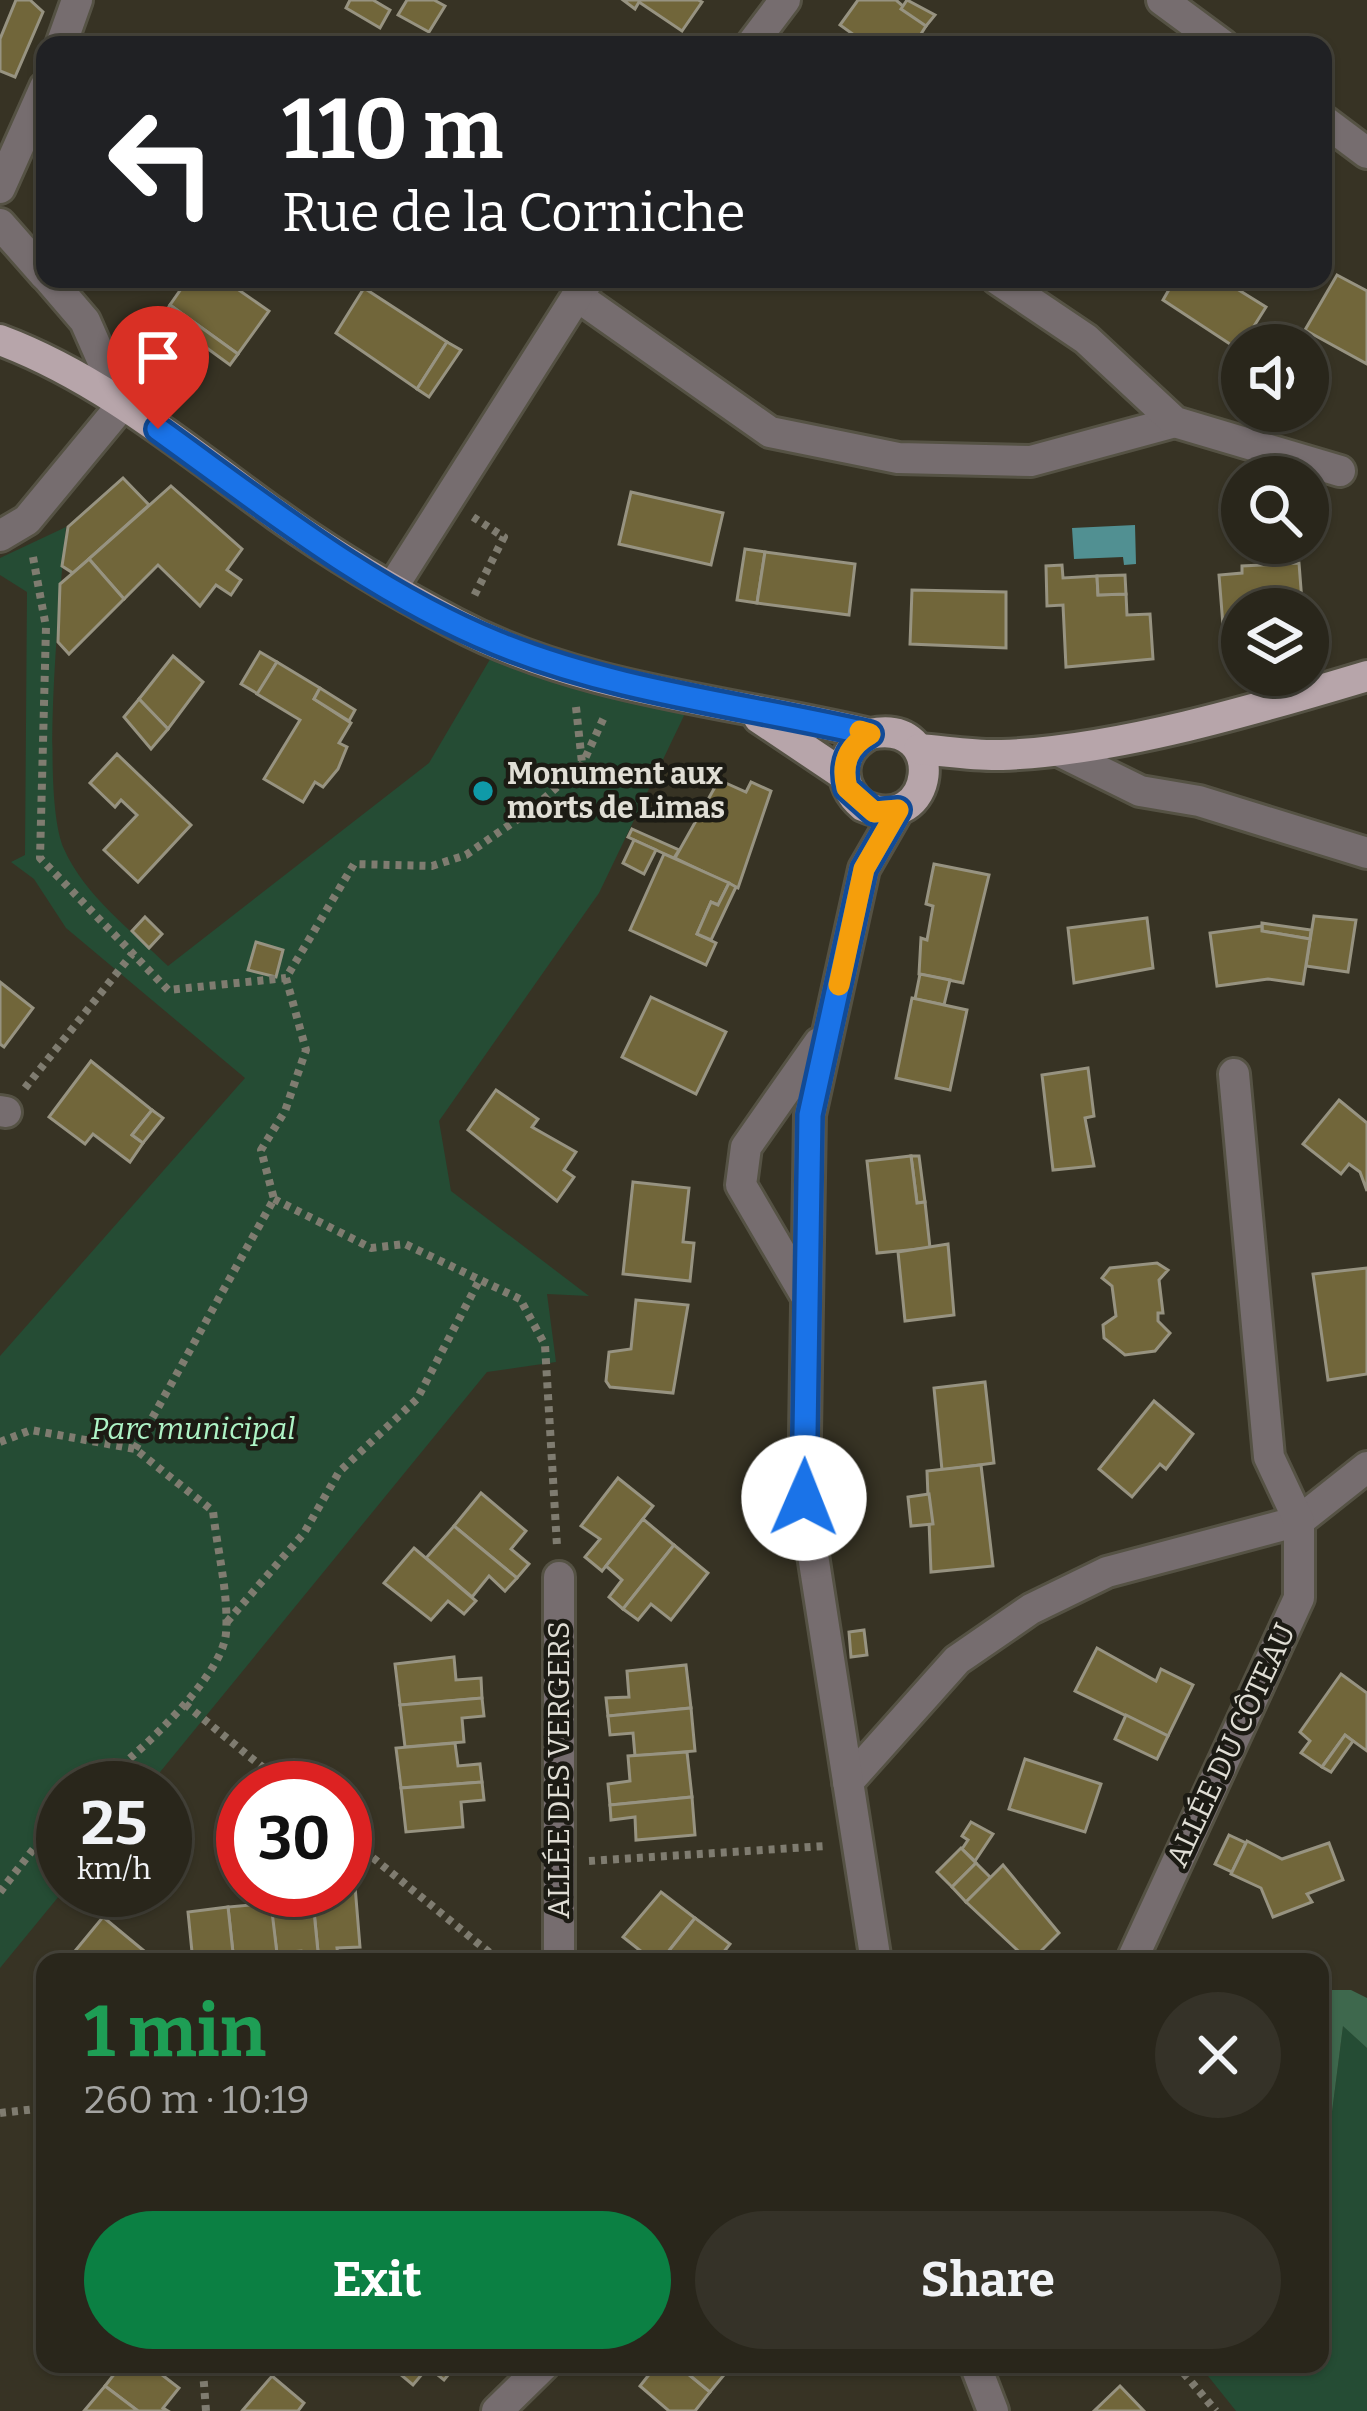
<!DOCTYPE html>
<meta charset="utf-8">
<style>
:root{--surface:#29261b;--page:#353228;--text:#f1f3f6;--muted:#a5a5a3;--line:#45433a;--accent:#0b8043}
body{margin:0;font-family:Bitter,serif;background:var(--page);color:var(--text);height:100vh;display:flex;flex-direction:column;font-size:45px;white-space:nowrap}
*{box-sizing:border-box;margin:0}
p{font-size:39px;color:var(--muted)}
.icon{flex:none;width:66px;height:66px;fill:none;stroke:currentColor;stroke-width:2;stroke-linecap:round;stroke-linejoin:round}
.map{position:relative;flex:1;overflow:hidden}
.side{position:absolute;left:36px;top:1953px;width:1293px;height:420px;display:flex;flex-direction:column;background:var(--surface);border-radius:24px;box-shadow:0 3px 9px #0004,0 0 0 3px var(--line)}
.side>*{flex:none}
.top-card{position:absolute;left:36px;top:36px;width:1296px;height:252px;border-radius:24px;box-shadow:0 3px 9px #0004,0 0 0 3px var(--line);background:#202124;color:#fff;overflow:hidden}
.fabs{position:absolute;left:1221px;top:324px;display:grid;gap:24px}
.fabs a{display:grid;place-items:center;width:108px;height:108px;border-radius:50%;background:var(--surface);box-shadow:0 3px 9px #0004,0 0 0 3px var(--line);font-size:60px}
.speed{position:absolute;left:36px;top:1761px;display:flex;gap:24px;font-size:60px;font-weight:700;text-align:center}
.speed>*{display:grid;place-content:center;width:156px;height:156px;border-radius:50%;background:var(--surface);box-shadow:0 3px 9px #0004,0 0 0 3px var(--line);line-height:1}
.speed small{font-size:30px;font-weight:400}
.speed .limit{border:18px solid #d22;background:#fff;color:#111}
.pin{position:absolute;display:grid;place-items:center;width:102px;height:102px;color:#fff;margin:-123px -51px;border-radius:50% 50% 50% 0;rotate:-45deg;box-shadow:0 0 12px #0007}
.pin .icon{rotate:45deg}
.me{position:absolute;width:132px;margin:-66px;rotate:1deg;stroke-linejoin:round;filter:drop-shadow(0 0 9px #0008)}
.turn{display:flex;align-items:center;gap:42px;height:252px;padding:0 48px;font-size:54px}
.turn .icon{width:156px;height:156px;stroke-width:2.5}
.turn b{display:block;font-size:84px;line-height:102px}
.round{display:grid;place-items:center;flex:none;width:126px;height:126px;border-radius:63px;background:var(--page)}
.summary{display:flex;align-items:center;justify-content:space-between;height:204px;padding:0 48px}
h1{font-size:72px;font-weight:700;line-height:90px;color:#1e9e55}
.button{display:flex;gap:24px;margin-top:auto;padding:24px 48px}
.button a{flex:1;height:138px;border-radius:72px;background:var(--accent);color:#fff;font-size:48px;font-weight:700;line-height:138px;text-align:center}
.button a+a{background:var(--page);color:var(--text)}
.map>svg:first-child{display:block}
.green{fill:#254c34}
.forest{fill:#3e684d}
.water{fill:#519092}
.building{fill:#71663a;stroke:#979381;stroke-width:3}
.lines{fill:none;stroke-linecap:round;stroke-linejoin:round}
.minor-casing{stroke:#555244;stroke-width:36}
.major-casing{stroke:#555244;stroke-width:36}
.path{stroke:#7f7c70;stroke-width:8;stroke-dasharray:6 6;stroke-linecap:butt}
.minor{stroke:#766d6f;stroke-width:30}
.major{stroke:#b7a5aa;stroke-width:30}
.route-casing{stroke:#114b97;stroke-width:30}
.route{stroke:#1a73e8;stroke-width:21}
.slow{stroke:#f59e0b;stroke-width:21}
.culture-dot{fill:#0f9aa8;stroke:#1c1b14;stroke-width:4.5}
.labels{text-anchor:middle;stroke-width:9;stroke-linejoin:round;paint-order:stroke}
.poi-label{font-size:30px;font-weight:bold;fill:#e0ded5;stroke:#1c1b14;text-anchor:start}
.park-label{font-size:30px;font-style:italic;fill:#aef4c6;stroke:#1c1b14}
.street-label{font-size:30px;fill:#e0ded5;stroke:#1c1b14}
</style>
<div class="map">
<svg width="1367" height="2411" viewBox="0 0 1367 2411">
<rect width="100%" height="100%" fill="#373324"/>
<!-- green -->
<g class="green">
<path d="M 66,527 C 60,593 40,796 64,849 C 85,896 132,931 168,966 L 429,763 L 499,644 L 692,699 L 599,893 L 439,1121 L 451,1191 L 589,1296 L 547,1294 L 556,1362 L 487,1372 L 147,1788 L 63,1788 L 64,1890 L 0,1968 L 0,1356 L 245,1078 L 66,928 L 34,879 L 11,862 L 25,855 L 27,592 L 0,575 L 0,558 Z"/>
<polygon points="1343,2025 1367,2048 1367,2411 1236,2411 1204,2371 1211,2364 1320,2364 1320,2264 1331,2254 1328,2143"/>
</g>
<!-- forest -->
<polygon class="forest" points="1324,1990 1351,1990 1367,1998 1367,2048 1343,2026 1328,2143 1331,2254 1320,2264"/>
<!-- water -->
<polygon class="water" points="1135,525 1136,564 1124,565 1123,557 1074,559 1072,528"/>
<!-- building -->
<g class="building">
<polygon points="16,0 30,0 43,12 15,77 0,71 0,39"/>
<polygon points="350,0 373,0 390,10 380,28 346,8"/>
<polygon points="407,0 434,0 445,6 429,32 398,15"/>
<polygon points="623,0 698,0 702,2 682,31 639,2 635,9"/>
<polygon points="858,0 896,0 926,26 914,45 868,45 840,25"/>
<polygon points="907,0 935,15 926,26 901,9"/>
<polygon points="1337,275 1367,291 1367,364 1305,330"/>
<polygon points="188,279 223,279 269,311 238,354 170,305"/>
<polygon points="1175,279 1221,279 1266,307 1239,350 1163,300"/>
<polygon points="364,288 447,342 417,389 336,333"/>
<polygon points="170,305 238,354 230,365 163,316"/>
<polygon points="447,342 461,350 429,397 417,389"/>
<polygon points="123,478 149,505 73,573 62,566 68,527"/>
<polygon points="171,486 242,549 227,570 241,580 231,595 216,585 200,606 158,565 124,599 89,559"/>
<polygon points="631,492 723,513 711,565 619,544"/>
<polygon points="745,549 765,552 757,603 737,600"/>
<polygon points="765,552 855,564 849,615 757,603"/>
<polygon points="89,559 124,599 69,654 58,642 60,584"/>
<polygon points="1299,563 1302,602 1290,603 1290,609 1242,609 1242,637 1224,638 1219,575 1242,573 1242,566"/>
<polygon points="1062,565 1063,578 1097,576 1098,595 1126,594 1127,615 1150,614 1153,659 1066,667 1063,605 1047,606 1046,566"/>
<polygon points="1125,575 1126,594 1098,595 1097,576"/>
<polygon points="912,590 1006,592 1006,648 910,644"/>
<polygon points="260,652 277,662 258,694 241,684"/>
<polygon points="173,656 203,682 168,729 139,699"/>
<polygon points="277,662 320,688 314,699 351,723 339,743 347,747 338,769 323,787 315,782 303,802 264,779 300,720 257,694"/>
<polygon points="320,688 355,710 349,721 314,699"/>
<polygon points="139,699 168,729 151,749 124,717"/>
<polygon points="117,754 191,825 138,882 104,850 137,815 121,800 115,807 90,783"/>
<polygon points="719,780 746,792 751,782 771,791 738,888 675,858"/>
<polygon points="632,829 679,850 674,858 656,850 628,837"/>
<polygon points="634,840 656,850 644,874 623,863"/>
<polygon points="664,854 729,883 718,905 711,902 697,934 716,943 706,965 630,930"/>
<polygon points="934,864 989,875 963,983 919,974 921,938 927,940 933,906 926,904"/>
<polygon points="729,883 736,887 711,940 697,934 711,902 718,905"/>
<polygon points="1314,916 1356,920 1348,972 1306,966"/>
<polygon points="145,917 162,934 149,948 132,931"/>
<polygon points="1147,918 1153,968 1074,983 1068,928"/>
<polygon points="1262,923 1311,930 1310,939 1262,931"/>
<polygon points="1262,926 1262,931 1310,939 1303,984 1268,979 1217,986 1210,933"/>
<polygon points="256,942 283,950 276,977 248,970"/>
<polygon points="920,974 950,980 944,1005 915,999"/>
<polygon points="0,982 33,1008 4,1047 0,1044"/>
<polygon points="651,997 726,1032 696,1094 622,1057"/>
<polygon points="912,998 967,1010 950,1090 896,1078"/>
<polygon points="91,1061 152,1110 132,1135 143,1143 130,1162 93,1134 85,1144 49,1117"/>
<polygon points="1088,1068 1094,1116 1085,1118 1094,1166 1053,1170 1042,1075"/>
<polygon points="496,1090 538,1119 532,1127 576,1152 564,1170 574,1177 557,1201 468,1130"/>
<polygon points="1339,1100 1367,1123 1367,1191 1360,1172 1349,1164 1341,1174 1303,1144"/>
<polygon points="152,1110 163,1118 143,1143 132,1135"/>
<polygon points="911,1156 919,1156 925,1202 917,1203"/>
<polygon points="911,1156 917,1203 925,1202 930,1248 877,1253 867,1161"/>
<polygon points="633,1182 689,1188 683,1242 694,1243 690,1281 623,1274"/>
<polygon points="948,1244 954,1315 905,1321 898,1252"/>
<polygon points="1157,1263 1168,1270 1159,1280 1163,1313 1158,1313 1158,1321 1170,1333 1155,1351 1125,1355 1104,1338 1103,1325 1116,1316 1112,1286 1102,1278 1110,1268"/>
<polygon points="1367,1268 1367,1374 1328,1380 1313,1274"/>
<polygon points="636,1300 688,1305 673,1393 610,1387 606,1381 609,1352 631,1349"/>
<polygon points="985,1382 994,1463 942,1470 934,1388"/>
<polygon points="1154,1401 1193,1434 1166,1469 1160,1464 1132,1497 1099,1469"/>
<polygon points="981,1465 993,1566 931,1572 927,1471"/>
<polygon points="618,1478 653,1506 602,1571 585,1557 600,1539 581,1526"/>
<polygon points="481,1493 526,1531 511,1549 529,1564 517,1578 454,1526"/>
<polygon points="929,1494 933,1524 911,1526 908,1497"/>
<polygon points="643,1519 674,1545 623,1609 609,1597 622,1580 606,1566"/>
<polygon points="454,1526 517,1578 505,1591 489,1576 472,1597 426,1558"/>
<polygon points="674,1545 708,1573 671,1620 651,1604 638,1620 623,1609"/>
<polygon points="414,1548 476,1601 464,1614 448,1601 431,1620 384,1583"/>
<polygon points="864,1630 867,1655 851,1657 849,1632"/>
<polygon points="1097,1648 1156,1681 1161,1669 1193,1685 1168,1736 1075,1691"/>
<polygon points="454,1657 456,1680 481,1678 482,1698 400,1705 395,1664"/>
<polygon points="686,1665 691,1708 608,1716 606,1698 629,1697 627,1671"/>
<polygon points="1341,1674 1367,1693 1367,1751 1345,1735 1322,1767 1301,1753 1310,1741 1300,1732"/>
<polygon points="482,1698 484,1716 462,1718 464,1742 405,1747 400,1705"/>
<polygon points="691,1708 695,1751 635,1756 633,1733 610,1735 608,1716"/>
<polygon points="1126,1715 1168,1736 1157,1759 1115,1739"/>
<polygon points="1345,1735 1353,1741 1331,1772 1322,1767"/>
<polygon points="455,1743 458,1766 480,1764 482,1782 401,1788 396,1748"/>
<polygon points="687,1752 692,1797 610,1805 608,1784 630,1781 628,1756"/>
<polygon points="1025,1759 1101,1784 1085,1832 1009,1809"/>
<polygon points="482,1782 484,1800 461,1802 463,1827 406,1832 401,1788"/>
<polygon points="692,1797 695,1835 636,1840 635,1817 611,1820 610,1805"/>
<polygon points="971,1822 993,1834 975,1861 962,1849 968,1840 962,1836"/>
<polygon points="1229,1835 1246,1843 1232,1872 1215,1864"/>
<polygon points="1247,1841 1282,1859 1329,1843 1343,1880 1307,1894 1312,1902 1273,1917 1261,1888 1231,1874"/>
<polygon points="961,1848 976,1863 952,1887 937,1872"/>
<polygon points="976,1863 991,1878 966,1902 952,1887"/>
<polygon points="1003,1865 1059,1933 1030,1962 966,1902"/>
<polygon points="355,1886 360,1947 337,1948 339,1962 319,1962 312,1891"/>
<polygon points="312,1891 319,1962 302,1962 301,1951 277,1953 269,1896"/>
<polygon points="661,1892 695,1918 660,1962 633,1962 642,1952 623,1937"/>
<polygon points="271,1903 278,1962 234,1962 228,1907"/>
<polygon points="228,1907 234,1962 193,1962 188,1912"/>
<polygon points="103,1917 149,1955 143,1962 89,1962 75,1951"/>
<polygon points="695,1918 730,1944 716,1962 660,1962"/>
<polygon points="122,2364 148,2364 179,2388 163,2408 168,2411 138,2411 105,2386"/>
<polygon points="388,2364 449,2364 454,2368 444,2380 428,2367 413,2385"/>
<polygon points="651,2364 676,2364 710,2392 695,2411 669,2411 640,2386 655,2367"/>
<polygon points="676,2364 733,2364 710,2392"/>
<polygon points="272,2376 304,2403 298,2411 242,2411"/>
<polygon points="105,2386 138,2411 84,2411"/>
<polygon points="1120,2386 1144,2411 1094,2411"/>
</g>
<g class="lines">
<defs>
<g id="minor">
<polyline points="1162,0 1223,45"/>
<polyline points="61,45 77,0"/>
<polyline points="751,45 785,0"/>
<polyline points="1323,120 1367,153"/>
<polyline points="0,188 45,87"/>
<polyline points="0,224 45,275"/>
<polyline points="589,279 577,296 770,432 898,458 1031,461 1175,422"/>
<polyline points="997,279 1086,339 1175,422 1340,471"/>
<polyline points="0,536 27,520 122,405 85,321 49,279"/>
<polyline points="392,588 577,296"/>
<polyline points="1059,751 1140,791 1199,801 1367,853"/>
<polyline points="0,1111 6,1112"/>
<polyline points="806,1296 741,1185 746,1147 819,1043"/>
<polyline points="848,1782 957,1660 1031,1609 1107,1572 1299,1521 1367,1467"/>
<polyline points="559,1962 559,1577"/>
<polyline points="876,1962 804,1497 810,1115 864,869 898,810"/>
<polyline points="1131,1962 1299,1598 1299,1521 1269,1457 1234,1074"/>
<polyline points="975,2364 993,2411"/>
<polyline points="497,2411 545,2364"/>
</g>
<g id="major">
<path d="M 0,340 C 102,378 189,452 277,515 C 333,555 395,592 456,624 C 583,691 732,701 870,734 C 950,717 935,838 863,806 C 836,784 839,750 870,734"/>
<polyline points="759,718 844,775"/>
<path d="M 919,749 C 946,751 975,756 1002,755 C 1116,751 1257,709 1367,676"/>
</g>
</defs>
<!-- minor casing -->
<use href="#minor" class="minor-casing"/>
<!-- major casing -->
<use href="#major" class="major-casing"/>
<!-- path -->
<g class="path">
<polyline points="473,517 504,537 473,598"/>
<polyline points="33,557 46,627 40,858 168,990 286,978"/>
<polyline points="576,707 582,763"/>
<polyline points="25,1088 132,954"/>
<polyline points="274,1199 371,1248 405,1244 520,1299 545,1345 557,1546"/>
<path d="M 0,1442 L 31,1430 L 135,1449 L 213,1511 C 217,1549 229,1594 226,1633 C 222,1680 131,1760 94,1788"/>
<polyline points="135,1449 274,1199 261,1150 285,1111 306,1050 286,978 354,864 432,866 466,855 531,810 582,765 605,715"/>
<polyline points="227,1622 304,1533 339,1472 417,1399 480,1279"/>
<polyline points="185,1704 288,1788"/>
<polyline points="345,1835 501,1962"/>
<polyline points="589,1861 826,1846"/>
<polyline points="0,1892 63,1811"/>
<polyline points="0,2113 45,2108"/>
<polyline points="1176,2364 1216,2411"/>
<polyline points="206,2411 203,2371 208,2364"/>
</g>
<!-- minor -->
<use href="#minor" class="minor"/>
<!-- major -->
<use href="#major" class="major"/>
</g>
<g class="lines">
<defs>
<path id="route" d="M 158,429 C 265,506 374,593 497,643 C 617,692 745,705 870,734 C 848,746 841,764 847,788 L 874,812 L 898,810 L 864,869 L 810,1115 L 804,1498"/>
</defs>
<!-- route casing -->
<use href="#route" class="route-casing"/>
<!-- route -->
<use href="#route" class="route"/>
<!-- slow -->
<path class="slow" d="M 839,985 L 864,869 L 898,810 L 874,812 L 847,788 C 841,764 848,746 870,734 L 860,731"/>
</g>
<!-- markers -->
<circle class="culture-dot" cx="483" cy="791" r="12"/>
<g class="labels">
<!-- poi labels -->
<g class="poi-label">
<text x="507" y="784">Monument aux<tspan x="507" dy="34">morts de Limas</tspan></text>
</g>
<!-- park labels -->
<g class="park-label">
<text x="193" y="1439">Parc municipal</text>
</g>
<!-- street labels -->
<g class="street-label">
<text transform="translate(1231 1745) rotate(-65)" y="10">ALLÉE DU CÔTEAU</text>
<text transform="translate(559 1770) rotate(-90)" y="10">ALLÉE DES VERGERS</text>
</g>
</g>
</svg>
<div class="fabs">
<a><svg class="icon" aria-label="sound" viewBox="0 0 24 24"><path d="M4 9h4l5-4v14l-5-4H4zM17 9q2 3 0 6"/></svg></a>
<a><svg class="icon" aria-label="search" viewBox="0 0 24 24"><circle cx="10" cy="10" r="6"/><path d="M15 15l6 6"/></svg></a>
<a><svg class="icon" aria-label="layers" viewBox="0 0 24 24"><path d="M12 4l9 5-9 5-9-5zM3 14l9 5 9-5"/></svg></a>
</div>
<div class="speed"><div>25<small>km/h</small></div><div class="limit">30</div></div>
<div class="pin" style="left:158px;top:429px;background:#d93025"><svg class="icon" aria-label="arrive" viewBox="0 0 24 24"><path d="M6 21V4h12l-3 4 3 4H6"/></svg></div>
<svg class="me" style="left:804px;top:1498px" viewBox="-20 -20 40 40"><circle r="19" fill="#fff"/><path d="M0-13L10 11 0 6-10 11z" fill="#1a73e8"/></svg>
<div class="top-card">
<div class="turn"><svg class="icon" aria-label="left" viewBox="0 0 24 24"><path d="M17 20v-9H6M10 6l-5 5 5 5"/></svg><div><b>110 m</b>Rue de la Corniche</div></div>
</div>
<section class="side">
<div class="summary"><div><h1>1 min</h1><p>260 m · 10:19</p></div><a class="round"><svg class="icon" aria-label="close" viewBox="0 0 24 24"><path d="M6 6l12 12M18 6L6 18"/></svg></a></div>
<div class="button"><a>Exit</a><a>Share</a></div>
</section>
</div>
